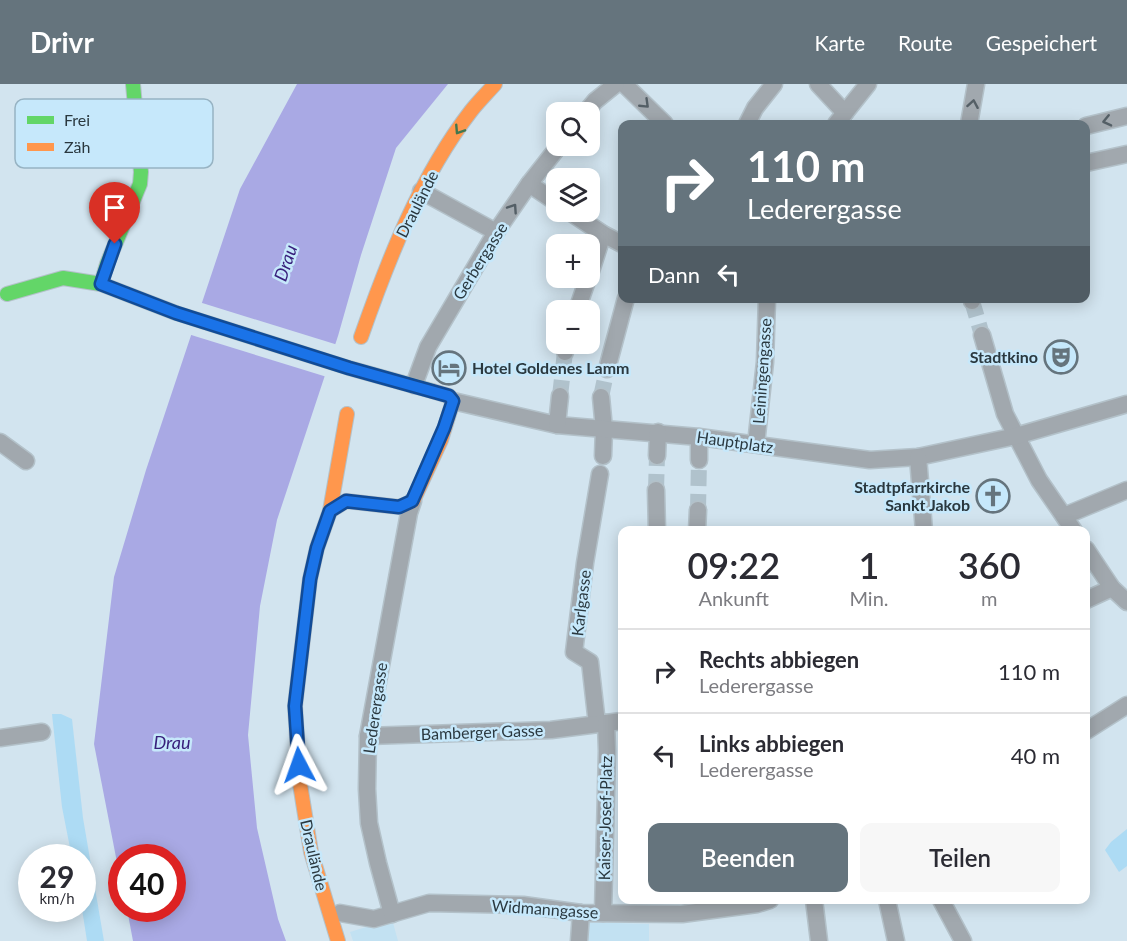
<!DOCTYPE html>
<html lang="de">
<meta charset="utf-8">
<style>
:root{--surface:#fff;--page:#f7f7f7;--text:#2b2b33;--muted:#7c7c81;--line:#e1e1e2;--accent:#65747d}
body{margin:0;font-family:Lato,sans-serif;background:var(--page);color:var(--text);height:100vh;display:flex;flex-direction:column;font-size:22px;white-space:nowrap}
*{box-sizing:border-box;margin:0}
p{font-size:20px;color:var(--muted)}
.icon{flex:none;width:33px;height:33px;fill:none;stroke:currentColor;stroke-width:2;stroke-linecap:round;stroke-linejoin:round}
.map{position:relative;flex:1;overflow:hidden}
.panel{position:absolute;left:618px;top:442px;width:472px;height:378px;display:flex;flex-direction:column;background:var(--surface);border-radius:12px;box-shadow:0 3px 15px #0003}
.panel>*{flex:none}
.guide{position:absolute;left:618px;top:36px;width:472px;height:183px;border-radius:12px;box-shadow:0 3px 15px #0003;background:#65747d;color:#fff;overflow:hidden}
.tools{position:absolute;left:546px;top:18px;display:grid;gap:12px}
.tools a{display:grid;place-items:center;width:54px;height:54px;border-radius:12px;background:var(--surface);box-shadow:0 3px 15px #0003;font-size:30px}
.speed{position:absolute;left:18px;top:760px;display:flex;gap:12px;font-size:30px;font-weight:700;text-align:center}
.speed>*{display:grid;place-content:center;width:78px;height:78px;border-radius:50%;background:var(--surface);box-shadow:0 3px 15px #0003;line-height:1}
.speed small{font-size:15px;font-weight:400}
.speed .limit{border:9px solid #d22;background:#fff;color:#111}
.pin{position:absolute;display:grid;place-items:center;width:51px;height:51px;color:#fff;margin:-62px -26px;border-radius:50% 50% 50% 0;rotate:-45deg;box-shadow:0 0 6px #0007}
.pin .icon{rotate:45deg}
.me{position:absolute;width:66px;margin:-33px;rotate:356deg;stroke-linejoin:round;filter:drop-shadow(0 0 4px #0008)}
.turn{display:flex;align-items:center;gap:21px;height:126px;padding:0 30px;font-size:27px}
.turn .icon{width:78px;height:78px;stroke-width:2.5}
.turn b{display:block;font-size:42px;line-height:51px}
.then{display:flex;align-items:center;height:57px;padding:0 30px;background:#0003;gap:12px;font-size:22px}
.eta{display:flex;justify-content:space-evenly;align-items:center;height:102px;text-align:center}
.eta b{font-size:36px;font-weight:600;line-height:42px}
.cta{display:flex;gap:12px;margin-top:auto;padding:12px 30px}
.cta a{flex:1;height:69px;border-radius:12px;background:var(--accent);color:#fff;font-size:24px;font-weight:600;line-height:69px;text-align:center}
.cta a+a{background:var(--page);color:var(--text)}
ul{padding:0;list-style:none}
li{display:flex;align-items:center;gap:18px;height:84px;padding:0 30px;border-top:2px solid var(--line)}
li div{flex:1}
li b{display:block;font-size:22px}
li em{font-style:normal}
header{display:flex;align-items:center;gap:36px;box-sizing:border-box;height:84px;padding:0 30px;background:var(--accent);color:#fff}
header strong{font-size:28px}
nav{display:flex;gap:33px;margin-inline-start:auto;font-size:21px}
.map>svg:first-child{display:block}
.built{fill:#c2e1f2}
.green{fill:#addbf4}
.water{fill:#a9a9e4}
.pier{fill:#d2e4ef}
.lines{fill:none;stroke-linecap:round;stroke-linejoin:round}
.street-tunnel{stroke:#b0c2cc;stroke-width:16;stroke-dasharray:16 8;stroke-linecap:butt}
.street-casing{stroke:#b3c1c9;stroke-width:19}
.fast-casing{stroke:#b3c1c9;stroke-width:16}
.slow-casing{stroke:#b3c1c9;stroke-width:16}
.street{stroke:#a1a8ae;stroke-width:16}
.fast{stroke:#63d668;stroke-width:14}
.slow{stroke:#ff974d;stroke-width:14}
.oneway{stroke:#545f66}
.oneway2{stroke:#41774f}
.route-casing{stroke:#114b97;stroke-width:15}
.route{stroke:#1a73e8;stroke-width:10}
.labels{text-anchor:middle;stroke-width:5;stroke-linejoin:round;paint-order:stroke}
.street-label{font-size:16px;fill:#2a383f;stroke:#c6e8fb}
.poi-label{font-size:16px;font-weight:bold;fill:#2a383f;stroke:#c6e8fb;text-anchor:end}
.water-label{font-size:18px;font-style:italic;fill:#38207c;stroke:#c6e8fb}
.key{fill:#c6e8fb;stroke:#97b3c3;stroke-width:1.5}
.key-label{font-size:16px;fill:#2a383f}
</style>
<header>
<strong>Drivr</strong>
<nav><a>Karte</a><a>Route</a><a>Gespeichert</a></nav>
</header>
<div class="map">
<svg width="1127" height="857" viewBox="0 0 1127 857">
<rect width="100%" height="100%" fill="#d2e4ef"/>
<!-- built -->
<g class="built">
<polygon points="392,835 398,857 353,857 350,848"/>
<polygon points="582,838 649,840 649,857 582,857"/>
</g>
<!-- green -->
<g class="green">
<polygon points="52,630 61,630 72,635 83,734 104,857 87,857 82,825 82,774 72,774 62,723"/>
<polygon points="1127,745 1127,782 1119,788 1105,766 1111,758"/>
</g>
<!-- water -->
<polygon class="water" points="297,0 448,0 396,64 361,171 338,252 277,436 260,522 248,651 257,744 278,835 286,857 133,857 127,825 172,825 172,774 122,774 121,799 94,660 114,493 146,386 240,105"/>
<!-- pier -->
<polygon class="pier" points="199,218 338,261 327,293 188,250"/>
<g class="lines">
<!-- street-tunnel -->
<g class="street-tunnel">
<polyline points="972,217 982,251"/>
<polyline points="560,312 565,268"/>
<polyline points="601,313 607,285"/>
<polyline points="656,406 657,372"/>
<polyline points="698,426 699,376"/>
</g>
<defs>
<g id="street">
<polyline points="624,0 665,40"/>
<polyline points="818,0 845,29"/>
<polyline points="586,28 595,17 616,0"/>
<polyline points="747,40 755,24 774,0"/>
<polyline points="836,40 868,0"/>
<polyline points="969,40 976,0"/>
<polyline points="1086,42 1127,32"/>
<polyline points="1086,79 1127,70"/>
<polyline points="529,100 556,118"/>
<polyline points="421,107 496,148"/>
<polyline points="570,128 603,150 622,160"/>
<polyline points="590,190 603,150"/>
<polyline points="972,214 972,217"/>
<polyline points="577,226 588,194"/>
<polyline points="982,251 1005,330 1039,396 1074,447"/>
<polyline points="565,268 566,260"/>
<polyline points="607,285 626,214"/>
<polyline points="414,301 428,263 496,148 529,100 559,62"/>
<polyline points="601,313 604,345 603,372"/>
<polyline points="453,317 557,341 699,353 870,376 918,373 1016,352 1127,320"/>
<polyline points="557,341 560,312"/>
<polyline points="699,353 699,376"/>
<polyline points="0,358 26,377"/>
<polyline points="756,360 765,278 767,214"/>
<polyline points="657,372 658,348"/>
<polyline points="918,373 924,447"/>
<polyline points="656,406 657,447"/>
<polyline points="1064,432 1127,406"/>
<polyline points="697,447 698,426"/>
<polyline points="1086,465 1112,504 1127,518"/>
<polyline points="1086,516 1112,504"/>
<polyline points="597,640 590,578 574,568 585,479 600,390"/>
<polyline points="1086,647 1127,621"/>
<polyline points="368,652 551,646 622,637"/>
<polyline points="0,654 42,648"/>
<polyline points="814,816 819,857"/>
<polyline points="887,816 896,857"/>
<polyline points="941,816 963,857"/>
<polyline points="340,829 374,835 429,819 523,821 581,829 682,830 757,820 770,816"/>
<polyline points="603,829 607,667 606,639"/>
<polyline points="392,830 378,779 369,739 367,705 368,652 409,429 413,417"/>
<polyline points="579,857 581,829"/>
</g>
<g id="fast">
<polyline points="101,200 107,180 140,100 141,88 133,0"/>
<polyline points="7,210 63,194 101,200 176,229 349,284 432,307"/>
</g>
<g id="slow">
<path d="M 361,253 C 388,176 420,93 471,27 C 478,18 487,9 495,0"/>
<polyline points="330,427 346,417 399,423 413,417 441,356 453,317 449,312 432,307"/>
<polyline points="338,857 311,768 300,700 295,622 310,495 317,464 330,427 347,330"/>
</g>
</defs>
<!-- street casing -->
<use href="#street" class="street-casing"/>
<!-- fast casing -->
<use href="#fast" class="fast-casing"/>
<!-- slow casing -->
<use href="#slow" class="slow-casing"/>
<!-- street -->
<use href="#street" class="street"/>
<!-- fast -->
<use href="#fast" class="fast"/>
<!-- slow -->
<use href="#slow" class="slow"/>
</g>
<!-- one-way arrows -->
<defs><path id="oneway-chevron" d="M-2-3.5L2.5 0L-2 3.5" fill="none" stroke-width="1.6" stroke-linecap="round" stroke-linejoin="round" transform="scale(1.5)"/></defs>
<g class="oneway">
<use href="#oneway-chevron" transform="translate(645 20) rotate(44)"/>
<use href="#oneway-chevron" transform="translate(973 20) rotate(-80)"/>
<use href="#oneway-chevron" transform="translate(1107 37) rotate(167)"/>
<use href="#oneway-chevron" transform="translate(513 124) rotate(-56)"/>
</g>
<use class="oneway2" href="#oneway-chevron" transform="translate(459 46) rotate(123)"/>
<g class="lines">
<defs>
<polyline id="route" points="115,160 101,200 176,229 349,284 449,312 453,317 444,344 412,417 399,423 346,417 330,427 317,464 310,495 295,622 299,681"/>
</defs>
<!-- route casing -->
<use href="#route" class="route-casing"/>
<!-- route -->
<use href="#route" class="route"/>
</g>
<!-- icons -->
<defs>
<symbol id="theatre-ring" viewBox="-11 -11 22 22"><circle r="9.5" fill="#c6e8fb" stroke="#65747d" stroke-width="1.5"/><path d="M-5-5.5Q0-4 5-5.5V0Q5 5 0 6Q-5 5-5 0ZM-3.3-2.5H-1v1.5H-3.3ZM1-2.5H3.3v1.5H1ZM-2.8 1Q0 5.5 2.8 1Z" fill="#65747d"/></symbol>
<symbol id="hotel-ring" viewBox="-11 -11 22 22"><circle r="9.5" fill="#c6e8fb" stroke="#65747d" stroke-width="1.5"/><path d="M-6-4.5h1.5V1H6V5H4.5V3h-9V5H-6ZM-4 0a1.8 1.8 0 1 1 3.6 0ZM.5 0V-2.5h3Q6-2.5 6 0Z" fill="#65747d"/></symbol>
<symbol id="church-ring" viewBox="-11 -11 22 22"><circle r="9.5" fill="#c6e8fb" stroke="#65747d" stroke-width="1.5"/><path d="M-1.2-6h2.4v3.5h3.3v2.4h-3.3V6h-2.4V-.1h-3.3v-2.4h3.3Z" fill="#65747d"/></symbol>
</defs>
<g fill-rule="evenodd">
<use href="#theatre-ring" x="1042" y="254" width="38" height="38"/>
<use href="#hotel-ring" x="430" y="265" width="38" height="38"/>
<use href="#church-ring" x="974" y="393" width="38" height="38"/>
</g>
<g class="labels">
<!-- street labels -->
<g class="street-label">
<text transform="translate(417 120) rotate(-63)" y="6">Draulände</text>
<text transform="translate(480 177) rotate(-58)" y="6">Gerbergasse</text>
<text transform="translate(762 287) rotate(-86)" y="6">Leiningengasse</text>
<text transform="translate(735 358) rotate(8)" y="6">Hauptplatz</text>
<text transform="translate(581 519) rotate(-83)" y="6">Karlgasse</text>
<text transform="translate(375 624) rotate(-82)" y="6">Lederergasse</text>
<text transform="translate(482 648) rotate(-2)" y="6">Bamberger Gasse</text>
<text transform="translate(605 734) rotate(-89)" y="6">Kaiser-Josef-Platz</text>
<text transform="translate(314 771) rotate(77)" y="6">Draulände</text>
<text transform="translate(545 825) rotate(4)" y="6">Widmanngasse</text>
</g>
<!-- poi labels -->
<g class="poi-label">
<text x="1038" y="279">Stadtkino</text>
<text x="472" y="290" text-anchor="start">Hotel Goldenes Lamm</text>
<text x="970" y="409">Stadtpfarrkirche<tspan x="970" dy="18">Sankt Jakob</tspan></text>
</g>
<!-- water labels -->
<g class="water-label">
<text transform="translate(286 179) rotate(-71)" y="6">Drau</text>
<text x="172" y="665">Drau</text>
</g>
</g>
<!-- legend -->
<rect x="15" y="15" width="198" height="69" rx="9" class="key"/>
<rect x="27" y="32" width="27" height="8" fill="#63d668"/>
<rect x="27" y="59" width="27" height="8" fill="#ff974d"/>
<g class="key-label">
<text x="64" y="42">Frei</text>
<text x="64" y="69">Zäh</text>
</g>
</svg>
<div class="tools">
<a><svg class="icon" aria-label="search" viewBox="0 0 24 24"><circle cx="10" cy="10" r="6"/><path d="M15 15l6 6"/></svg></a>
<a><svg class="icon" aria-label="layers" viewBox="0 0 24 24"><path d="M12 4l9 5-9 5-9-5zM3 14l9 5 9-5"/></svg></a>
<a>+</a>
<a>−</a>
</div>
<div class="speed"><div>29<small>km/h</small></div><div class="limit">40</div></div>
<div class="pin" style="left:115px;top:160px;background:#d93025"><svg class="icon" aria-label="arrive" viewBox="0 0 24 24"><path d="M6 21V4h12l-3 4 3 4H6"/></svg></div>
<svg class="me" style="left:299px;top:681px" viewBox="-20 -20 40 40"><path d="M0-17L14 15 0 8-14 15z" fill="#1a73e8" stroke="#fff" stroke-width="4"/></svg>
<div class="guide">
<div class="turn"><svg class="icon" aria-label="right" viewBox="0 0 24 24"><path d="M7 20v-9h11M14 6l5 5-5 5"/></svg><div><b>110 m</b>Lederergasse</div></div>
<div class="then">Dann<svg class="icon" aria-label="left" viewBox="0 0 24 24"><path d="M17 20v-9H6M10 6l-5 5 5 5"/></svg></div>
</div>
<section class="panel">
<div class="eta">
<div><b>09:22</b><p>Ankunft</p></div>
<div><b>1</b><p>Min.</p></div>
<div><b>360</b><p>m</p></div>
</div>
<ul>
<li><svg class="icon" aria-label="right" viewBox="0 0 24 24"><path d="M7 20v-9h11M14 6l5 5-5 5"/></svg><div><b>Rechts abbiegen</b><p>Lederergasse</p></div><em>110 m</em></li>
<li><svg class="icon" aria-label="left" viewBox="0 0 24 24"><path d="M17 20v-9H6M10 6l-5 5 5 5"/></svg><div><b>Links abbiegen</b><p>Lederergasse</p></div><em>40 m</em></li>
</ul>
<div class="cta"><a>Beenden</a><a>Teilen</a></div>
</section>
</div>
